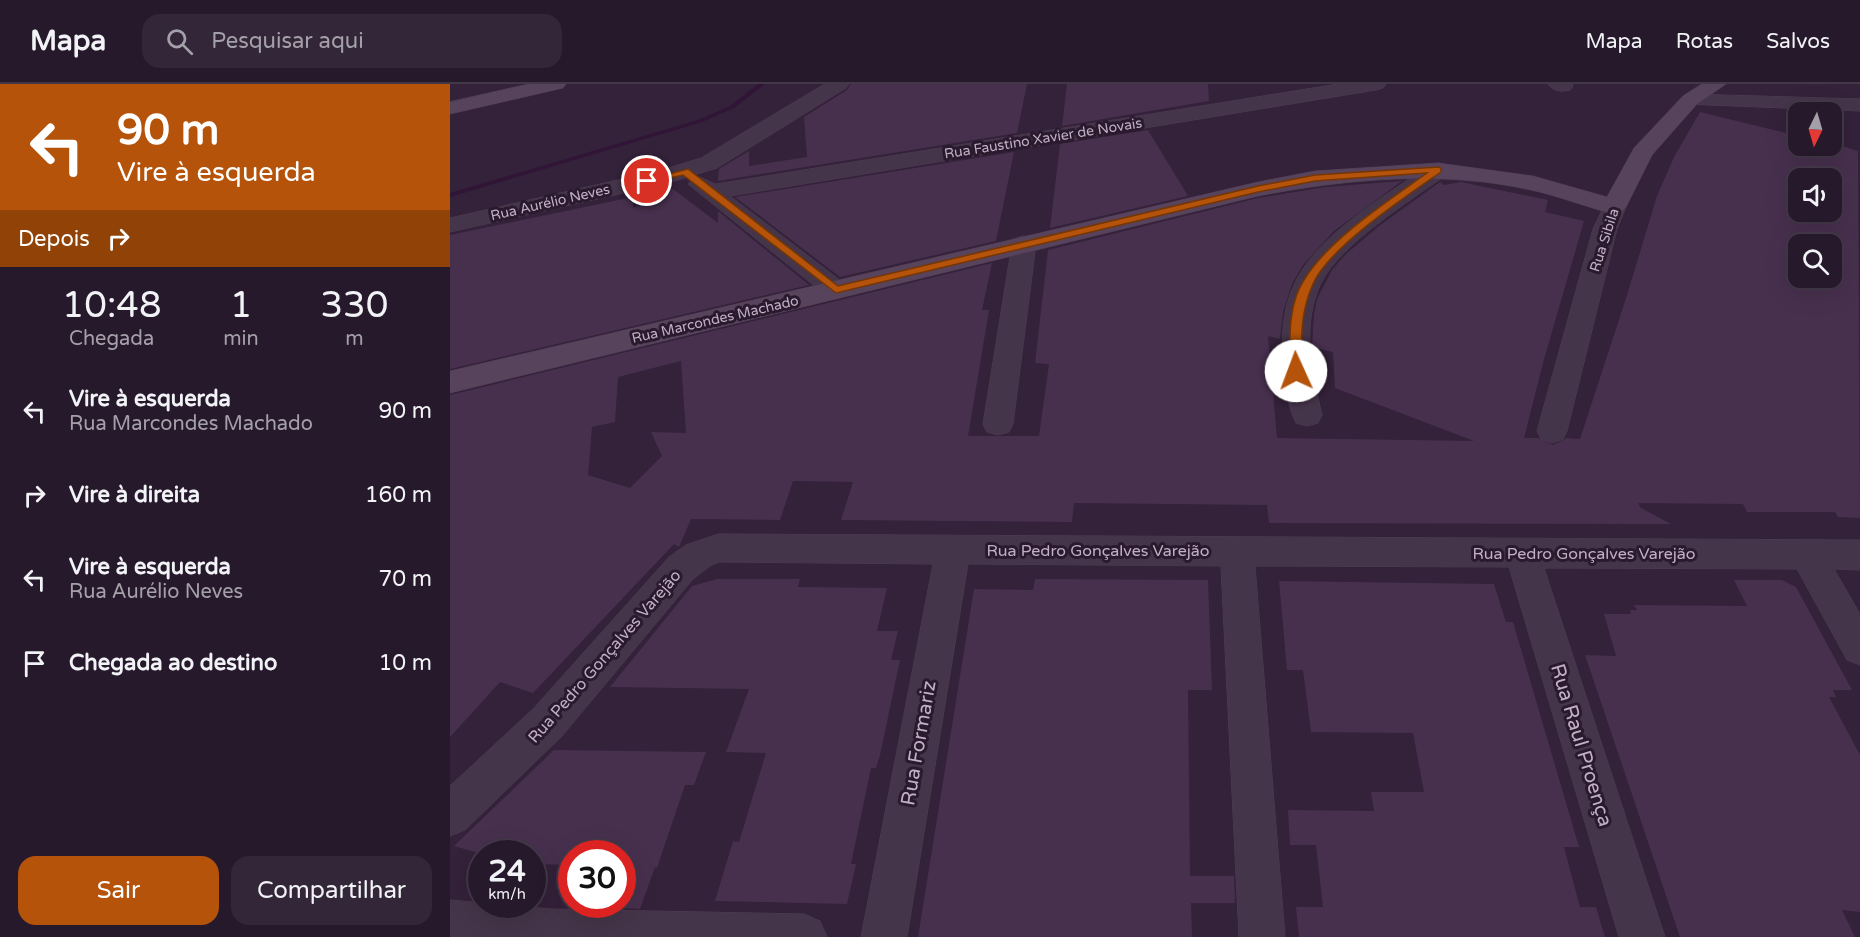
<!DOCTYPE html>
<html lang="pt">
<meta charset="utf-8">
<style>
:root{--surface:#27192c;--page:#332638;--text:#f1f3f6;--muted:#a4a0a9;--line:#433848;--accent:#b45309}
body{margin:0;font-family:"Varela Round",sans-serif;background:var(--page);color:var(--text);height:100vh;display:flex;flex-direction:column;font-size:22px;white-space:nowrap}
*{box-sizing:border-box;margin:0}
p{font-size:20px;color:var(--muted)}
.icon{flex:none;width:33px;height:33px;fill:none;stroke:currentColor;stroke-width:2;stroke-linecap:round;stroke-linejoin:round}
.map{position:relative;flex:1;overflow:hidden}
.panel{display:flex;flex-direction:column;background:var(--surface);width:450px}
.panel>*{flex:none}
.banner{background:#b45309;color:#fff;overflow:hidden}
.needle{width:39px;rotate:185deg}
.buttons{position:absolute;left:1338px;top:18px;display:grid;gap:12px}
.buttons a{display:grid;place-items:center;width:54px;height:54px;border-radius:12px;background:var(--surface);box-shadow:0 6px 24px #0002,0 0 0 2px var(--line);font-size:30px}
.speed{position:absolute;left:18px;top:756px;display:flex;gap:12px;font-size:30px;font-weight:700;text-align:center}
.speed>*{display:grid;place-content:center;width:78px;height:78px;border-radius:50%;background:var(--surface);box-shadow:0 6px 24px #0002,0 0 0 2px var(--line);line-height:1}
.speed small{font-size:15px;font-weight:400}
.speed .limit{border:9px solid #d22;background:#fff;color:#111}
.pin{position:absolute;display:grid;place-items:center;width:51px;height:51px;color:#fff;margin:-26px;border:3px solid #fff;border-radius:50%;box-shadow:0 2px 6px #0007}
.me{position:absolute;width:66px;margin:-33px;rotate:358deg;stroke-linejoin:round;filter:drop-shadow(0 0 4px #0008)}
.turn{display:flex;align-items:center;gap:21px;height:126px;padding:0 18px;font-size:27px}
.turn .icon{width:78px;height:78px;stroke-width:2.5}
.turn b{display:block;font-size:42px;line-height:51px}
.then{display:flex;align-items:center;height:57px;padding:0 18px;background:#0003;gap:12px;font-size:22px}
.eta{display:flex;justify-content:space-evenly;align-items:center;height:102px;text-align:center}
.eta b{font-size:36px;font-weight:600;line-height:42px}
.primary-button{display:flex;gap:12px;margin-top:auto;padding:12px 18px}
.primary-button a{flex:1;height:69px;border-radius:18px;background:var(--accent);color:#fff;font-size:24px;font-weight:600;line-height:69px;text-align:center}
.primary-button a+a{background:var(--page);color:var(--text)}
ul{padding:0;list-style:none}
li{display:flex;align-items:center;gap:18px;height:84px;padding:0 18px}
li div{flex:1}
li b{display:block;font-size:22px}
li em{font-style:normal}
header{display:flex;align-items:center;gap:36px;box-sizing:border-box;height:84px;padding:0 30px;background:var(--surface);border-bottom:2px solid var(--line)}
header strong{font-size:28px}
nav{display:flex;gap:33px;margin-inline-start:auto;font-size:21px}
.search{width:420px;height:54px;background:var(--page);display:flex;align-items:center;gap:15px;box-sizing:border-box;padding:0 21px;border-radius:18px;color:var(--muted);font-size:22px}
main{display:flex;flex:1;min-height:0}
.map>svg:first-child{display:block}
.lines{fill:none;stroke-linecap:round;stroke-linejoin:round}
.stream{fill:#301537;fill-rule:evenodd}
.building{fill:#47304e;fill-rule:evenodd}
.street-casing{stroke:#4f3e53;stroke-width:1}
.secondary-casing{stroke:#4f3e53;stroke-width:1}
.street{fill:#45354a;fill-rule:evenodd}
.secondary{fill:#58435d;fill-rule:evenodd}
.route{fill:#b45309;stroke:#753606;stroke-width:1.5}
.labels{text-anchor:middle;stroke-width:6;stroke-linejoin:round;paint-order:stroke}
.far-street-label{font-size:14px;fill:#c2afc6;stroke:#2a1a2e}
.street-label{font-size:16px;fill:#c2afc6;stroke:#2a1a2e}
.near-street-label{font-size:20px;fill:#c2afc6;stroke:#2a1a2e}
</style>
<header>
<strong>Mapa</strong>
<div class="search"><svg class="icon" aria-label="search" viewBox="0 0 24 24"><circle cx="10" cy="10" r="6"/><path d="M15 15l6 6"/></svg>Pesquisar aqui</div>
<nav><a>Mapa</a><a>Rotas</a><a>Salvos</a></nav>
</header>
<main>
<section class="panel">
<div class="banner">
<div class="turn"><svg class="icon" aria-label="left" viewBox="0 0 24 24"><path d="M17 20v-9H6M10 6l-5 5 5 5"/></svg><div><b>90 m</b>Vire à esquerda</div></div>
<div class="then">Depois<svg class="icon" aria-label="right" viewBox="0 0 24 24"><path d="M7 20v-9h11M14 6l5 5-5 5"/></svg></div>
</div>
<div class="eta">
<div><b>10:48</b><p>Chegada</p></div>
<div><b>1</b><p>min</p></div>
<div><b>330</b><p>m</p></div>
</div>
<ul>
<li><svg class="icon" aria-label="left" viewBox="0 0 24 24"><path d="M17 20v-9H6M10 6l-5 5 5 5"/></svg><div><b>Vire à esquerda</b><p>Rua Marcondes Machado</p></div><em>90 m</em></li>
<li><svg class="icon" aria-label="right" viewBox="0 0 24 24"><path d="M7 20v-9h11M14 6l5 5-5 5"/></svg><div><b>Vire à direita</b></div><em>160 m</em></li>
<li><svg class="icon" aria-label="left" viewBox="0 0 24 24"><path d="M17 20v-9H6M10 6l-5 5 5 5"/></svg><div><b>Vire à esquerda</b><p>Rua Aurélio Neves</p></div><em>70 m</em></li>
<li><svg class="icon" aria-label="arrive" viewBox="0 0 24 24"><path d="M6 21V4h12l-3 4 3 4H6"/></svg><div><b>Chegada ao destino</b></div><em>10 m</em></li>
</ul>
<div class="primary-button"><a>Sair</a><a>Compartilhar</a></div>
</section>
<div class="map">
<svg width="1410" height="853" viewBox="0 0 1410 853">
<rect width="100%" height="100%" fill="#34213a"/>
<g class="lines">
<!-- stream -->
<polygon class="stream" points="308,0 315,0 284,24 252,38 0,113 0,109 248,36 280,22"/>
</g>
<!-- building -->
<g class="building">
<polygon points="401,0 577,0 567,49 268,97 269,85 299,67 299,82 357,73 354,33 397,6"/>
<polygon points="617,0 758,0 759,17 612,42"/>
<path d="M 1250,28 L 1348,52 L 1348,62 L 1382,62 L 1382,59 L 1408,67 L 1410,434 L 1388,433 L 1385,428 L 1297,428 L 1293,420 L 1188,419 L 1191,424 L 1221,440 L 819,439 L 817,421 L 624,419 L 622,438 L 391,436 L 403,398 L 343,397 L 330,436 L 241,435 L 229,463 L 224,460 L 83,609 L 50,598 L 0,653 L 0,311 L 542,179 L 532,226 L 539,226 L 518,352 L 589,352 L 599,280 L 585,279 L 598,166 L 808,114 L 876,103 L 952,97 L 884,147 L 853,181 L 842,200 L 833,228 L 830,255 L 818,252 L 827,354 L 1024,357 L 885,304 L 883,268 L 862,263 L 864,231 L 867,215 L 882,186 L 895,171 L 929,142 L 990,98 L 994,101 L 1011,98 L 1098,116 L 1095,128 L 1134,137 L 1093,279 L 1074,354 L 1088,354 L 1103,361 L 1116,354 L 1130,355 L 1177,211 L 1207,112 L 1224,73 ZM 1348,94 L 1382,94 L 1382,128 L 1348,128 ZM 1348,160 L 1382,160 L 1382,194 L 1348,194 ZM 231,277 L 236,349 L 201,348 L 212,372 L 180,404 L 138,391 L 142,343 L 165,338 L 168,293 Z"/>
<polygon points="698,46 738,112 600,144 610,60"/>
<polygon points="564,68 546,157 390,193 285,113"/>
<polygon points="223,105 268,139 268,127 359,201 0,285 0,151 183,113 183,124"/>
<polygon points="267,495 350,495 348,503 437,504 427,547 448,547 441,576 450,576 430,671 426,684 421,684 401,780 406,780 397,820 265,817 283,757 289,758 316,669 276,668 299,605 160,603 242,502"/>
<polygon points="585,495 758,496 762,606 738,606 740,792 784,792 785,819 741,819 742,853 468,853 524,505 583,506"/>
<polygon points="1284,496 1332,496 1346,503 1402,606 1383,606 1386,613 1379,613 1410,671 1410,828 1392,826 1405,853 1230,853 1135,571 1166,572 1154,530 1181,530 1180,526 1187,526 1184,521 1297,522"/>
<polygon points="829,497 1044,500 1056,538 1063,538 1129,763 1114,763 1130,823 1146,823 1155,853 849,853 846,823 873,823 866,761 840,761 838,726 924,727 921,708 974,708 963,649 861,648 853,586 837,586"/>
<polygon points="104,666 256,668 244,701 235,701 207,784 205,783 190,825 172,824 172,770 122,770 122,781 82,780 82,769 32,770 4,762"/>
</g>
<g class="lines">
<defs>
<g id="street">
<polygon points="375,0 399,0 396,4 267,84 218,99 0,148 0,134 212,86 251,74"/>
<polygon points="888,0 936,0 933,4 926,6 280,112 395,200 399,206 395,212 386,215 377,212 238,100 242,95 250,93 265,100"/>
<path d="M 1098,0 L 1122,0 L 1123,2 L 1120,6 C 1112,8 1103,8 1098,0 Z"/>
<polygon points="1240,10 1410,15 1410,27 1233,20 1230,16 1233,12"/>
<path d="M 988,79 L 996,81 L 999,86 L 996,91 C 961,116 889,161 871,199 C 851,240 862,289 872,331 L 868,339 L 857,342 L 846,339 C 837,321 834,297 833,277 C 831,251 833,224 844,201 C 866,151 937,111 980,81 Z"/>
<polygon points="1164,116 1172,118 1176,123 1167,145 1117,347 1113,355 1102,359 1091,355 1087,347 1143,145 1156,118"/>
<polygon points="574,152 583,155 586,160 563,340 559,348 548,351 537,348 533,340 562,160 565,155"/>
<polygon points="269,450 1410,456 1410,486 1384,485 1410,530 1410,581 1397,576 1347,485 1094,484 1215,853 1169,853 1059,483 805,482 835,853 789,853 771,482 518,480 457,853 411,853 483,480 269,478 260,482 243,495 112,652 15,746 0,752 0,702 84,624 219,473 236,461"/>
<polygon points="0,816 100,825 354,830 370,837 377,853 0,853"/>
</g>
<g id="secondary">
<polygon points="79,0 116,0 113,4 0,30 0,18"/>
<path d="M 1252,0 L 1276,0 L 1247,20 L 1202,71 L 1176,123 L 1172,128 L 1164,130 C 1136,123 1109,112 1081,106 C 991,86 897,95 808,112 L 0,309 L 0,287 L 808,98 L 865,87 L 988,79 L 1083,92 L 1157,113 L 1184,64 L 1233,12 Z"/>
</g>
</defs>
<!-- street casing -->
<use href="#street" class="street-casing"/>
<!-- secondary casing -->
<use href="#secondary" class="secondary-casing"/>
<!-- street -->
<use href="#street" class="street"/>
<!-- secondary -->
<use href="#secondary" class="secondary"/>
</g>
<!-- route -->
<path class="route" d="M 988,83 L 991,84 L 991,88 C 958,111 878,164 863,200 C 850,228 851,257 852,287 L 846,291 L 840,287 C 840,257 837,222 854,196 C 879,155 938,117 977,89 L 865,97 L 808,108 L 386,209 L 233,91 L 197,99 L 192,97 L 238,85 L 388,202 L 808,102 L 865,91 Z"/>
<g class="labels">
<!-- far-street labels -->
<g class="far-street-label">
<text transform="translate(593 54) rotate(-9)" y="5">Rua Faustino Xavier de Novais</text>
<text transform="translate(100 118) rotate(-13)" y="5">Rua Aurélio Neves</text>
<text transform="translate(1154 156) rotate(-72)" y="5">Rua Sibila</text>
<text transform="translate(265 235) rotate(-13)" y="5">Rua Marcondes Machado</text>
</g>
<!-- street labels -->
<g class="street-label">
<text x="648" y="472">Rua Pedro Gonçalves Varejão</text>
<text x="1134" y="475">Rua Pedro Gonçalves Varejão</text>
<text transform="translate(154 572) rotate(-49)" y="6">Rua Pedro Gonçalves Varejão</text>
</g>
<!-- near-street labels -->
<g class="near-street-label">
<text transform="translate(468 659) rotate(-80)" y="7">Rua Formariz</text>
<text transform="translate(1132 661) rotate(73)" y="7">Rua Raul Proença</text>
</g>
</g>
</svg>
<div class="buttons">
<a><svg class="needle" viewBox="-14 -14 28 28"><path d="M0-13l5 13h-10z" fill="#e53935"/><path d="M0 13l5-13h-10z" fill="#a4a0a9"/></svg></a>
<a><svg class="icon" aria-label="sound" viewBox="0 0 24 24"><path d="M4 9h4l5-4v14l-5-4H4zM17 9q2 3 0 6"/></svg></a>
<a><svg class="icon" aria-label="search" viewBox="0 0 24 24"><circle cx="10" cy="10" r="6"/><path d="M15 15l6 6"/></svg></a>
</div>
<div class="speed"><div>24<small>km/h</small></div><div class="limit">30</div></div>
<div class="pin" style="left:197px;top:97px;background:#d93025"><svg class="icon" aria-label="arrive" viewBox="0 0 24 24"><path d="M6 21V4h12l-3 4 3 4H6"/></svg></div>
<svg class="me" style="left:846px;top:287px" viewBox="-20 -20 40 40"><circle r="19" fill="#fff"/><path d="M0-13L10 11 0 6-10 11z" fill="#b45309"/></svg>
</div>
</main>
